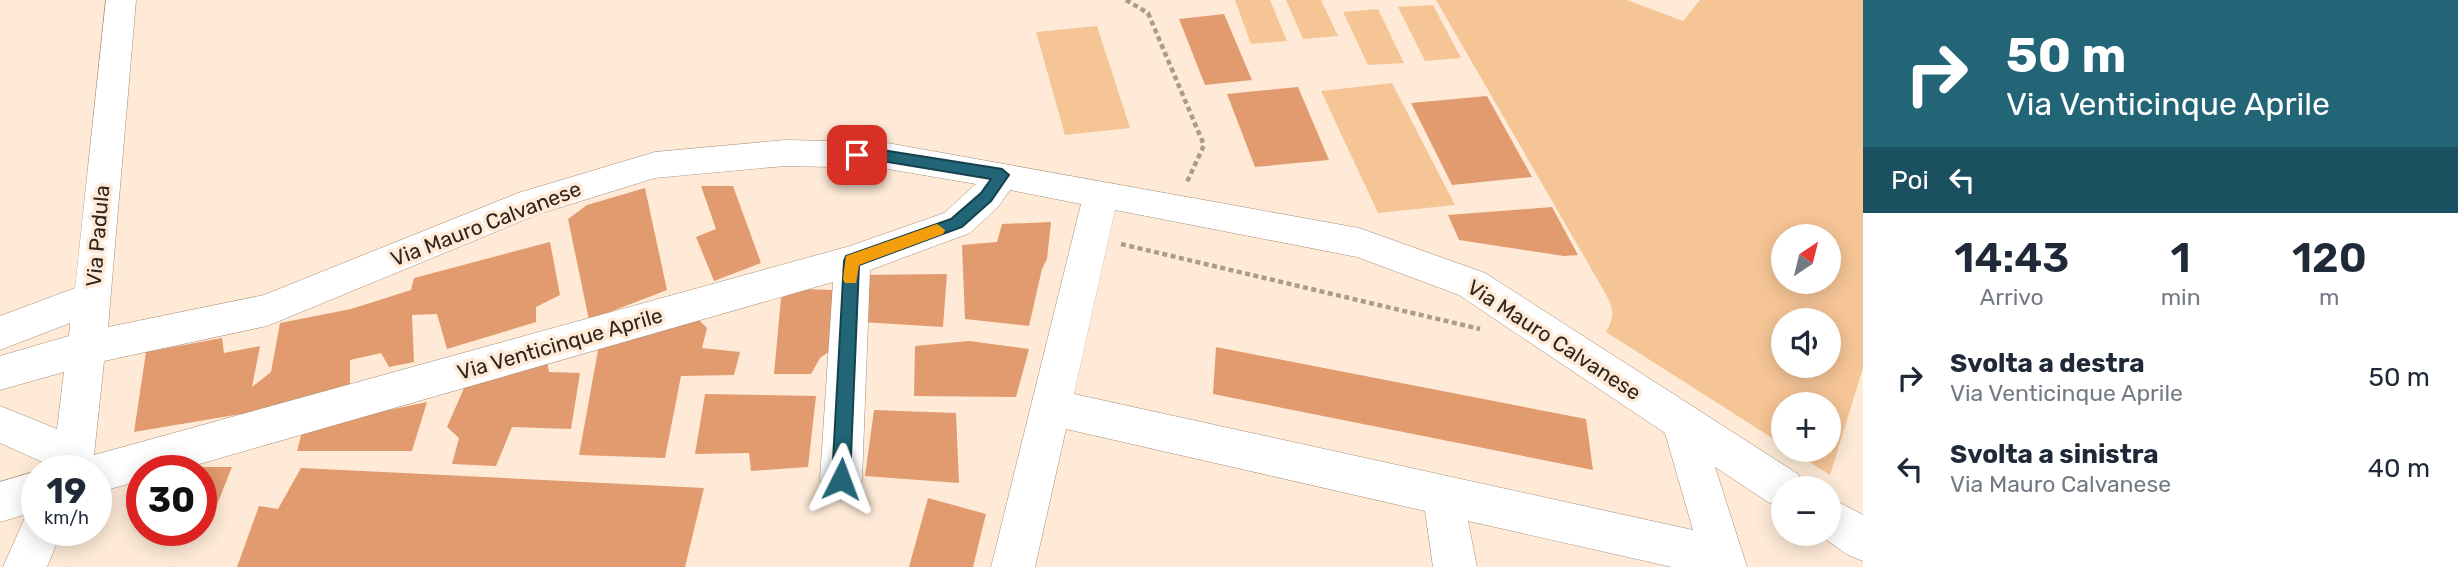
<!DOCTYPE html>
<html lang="it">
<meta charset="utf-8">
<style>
:root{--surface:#fff;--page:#f6f6f7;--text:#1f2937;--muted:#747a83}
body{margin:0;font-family:Rubik,sans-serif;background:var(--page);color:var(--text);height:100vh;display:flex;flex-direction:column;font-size:26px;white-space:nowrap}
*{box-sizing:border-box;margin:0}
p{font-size:23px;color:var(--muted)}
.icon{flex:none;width:38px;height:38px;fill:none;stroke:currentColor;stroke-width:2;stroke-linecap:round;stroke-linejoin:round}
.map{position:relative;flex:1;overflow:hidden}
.side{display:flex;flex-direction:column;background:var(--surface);width:595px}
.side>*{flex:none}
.hud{background:#216577;color:#fff;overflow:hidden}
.needle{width:46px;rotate:35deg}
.tools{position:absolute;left:1771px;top:224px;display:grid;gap:14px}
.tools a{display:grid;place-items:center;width:70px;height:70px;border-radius:50%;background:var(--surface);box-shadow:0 4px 18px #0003;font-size:35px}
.speed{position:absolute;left:21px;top:455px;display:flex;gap:14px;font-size:35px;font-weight:700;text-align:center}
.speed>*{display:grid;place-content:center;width:91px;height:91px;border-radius:50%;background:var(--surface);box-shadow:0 4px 18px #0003;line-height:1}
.speed small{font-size:18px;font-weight:400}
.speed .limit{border:10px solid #d22;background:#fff;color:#111}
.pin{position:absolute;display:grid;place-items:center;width:60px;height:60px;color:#fff;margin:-30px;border-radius:14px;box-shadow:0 4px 10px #0006}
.me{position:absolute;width:77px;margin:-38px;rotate:3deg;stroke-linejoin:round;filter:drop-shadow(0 0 5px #0008)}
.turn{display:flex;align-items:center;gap:24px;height:147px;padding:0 28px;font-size:32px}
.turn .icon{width:91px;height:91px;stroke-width:2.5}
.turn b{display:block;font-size:49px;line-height:60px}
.then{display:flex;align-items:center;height:66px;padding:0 28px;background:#0003;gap:14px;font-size:26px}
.eta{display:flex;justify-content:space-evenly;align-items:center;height:119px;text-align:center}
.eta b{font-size:42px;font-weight:600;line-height:49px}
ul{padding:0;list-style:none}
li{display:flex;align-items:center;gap:21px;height:91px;padding:0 28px}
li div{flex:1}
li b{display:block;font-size:26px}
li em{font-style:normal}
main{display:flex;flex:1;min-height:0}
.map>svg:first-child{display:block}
.green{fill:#f6c596;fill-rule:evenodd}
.building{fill:#e19b6e}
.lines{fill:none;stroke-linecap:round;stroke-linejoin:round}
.minor-casing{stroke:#a58d78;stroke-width:1}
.path{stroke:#ab9b8d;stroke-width:4.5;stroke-dasharray:5 3.5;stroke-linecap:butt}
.minor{fill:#fff;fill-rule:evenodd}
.route{fill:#216577;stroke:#15424d;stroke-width:2}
.slow{fill:#f59e0b}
.labels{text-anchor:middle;stroke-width:7;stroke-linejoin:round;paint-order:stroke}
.street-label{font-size:21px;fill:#2f251d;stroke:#feead7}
</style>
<main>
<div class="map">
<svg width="1863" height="567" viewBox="0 0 1863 567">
<rect width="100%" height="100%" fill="#feead7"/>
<!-- green -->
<g class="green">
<polygon points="1235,0 1270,0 1287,41 1251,44"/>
<polygon points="1286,0 1321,0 1338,36 1303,39"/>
<path d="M 1436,0 L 1627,0 L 1683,21 L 1700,0 L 1863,0 L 1863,368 L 1830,475 L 1791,450 L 1829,450 L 1829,404 L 1783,404 L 1783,445 L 1606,332 C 1618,311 1611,304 1600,284 ZM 1783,236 L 1829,236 L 1829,282 L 1783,282 ZM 1783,320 L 1829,320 L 1829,366 L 1783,366 Z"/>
<polygon points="1433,5 1461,58 1425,61 1398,7"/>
<polygon points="1378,9 1404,63 1368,65 1343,12"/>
<polygon points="1097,26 1130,128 1065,135 1036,32"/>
<polygon points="1392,83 1455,205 1378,213 1321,91"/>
</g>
<!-- building -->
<g class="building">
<polygon points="1224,14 1252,80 1205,85 1179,19"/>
<polygon points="1298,87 1329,160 1255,167 1227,94"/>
<polygon points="1487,96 1532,177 1452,185 1411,103"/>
<polygon points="701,186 733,186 761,263 714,281 696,237 716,229"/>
<polygon points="645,188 667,290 589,320 568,219 587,205"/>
<polygon points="1552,207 1578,255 1564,256 1459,240 1448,215"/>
<polygon points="1051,222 1047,259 1042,269 1029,326 965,319 962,245 997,242 1002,224"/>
<polygon points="550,242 560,295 536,307 536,322 447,349 437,314 412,315 414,362 389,367 381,353 350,360 350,387 247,413 134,432 146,352 222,338 224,353 260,346 252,387 271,372 280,323 351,309 411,290 414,278"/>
<polygon points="947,274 943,327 861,322 862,275"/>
<polygon points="802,289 835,290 833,349 820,358 811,374 774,374 781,298"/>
<polygon points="699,320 707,328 702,348 740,352 734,375 681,376 665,458 579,455 599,345"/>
<polygon points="969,341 1029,349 1016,397 914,396 915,346"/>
<polygon points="1216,347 1586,419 1593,470 1213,394"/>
<polygon points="547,361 549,372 580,373 571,429 512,427 496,466 452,464 459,438 447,427 468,379"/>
<polygon points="705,394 816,396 808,467 751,471 749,453 695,454"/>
<polygon points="427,402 412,451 297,451 303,428"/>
<polygon points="874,410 956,413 959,483 865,476"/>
<polygon points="156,467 232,467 216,507 201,508 201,471 155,471"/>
<polygon points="301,468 704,488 685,567 237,567 259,506 278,509"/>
<polygon points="928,498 986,514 973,567 909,567"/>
</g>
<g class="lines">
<defs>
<g id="minor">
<path d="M 106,0 L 136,0 L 108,327 L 264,295 L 518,193 L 655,152 L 785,140 L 882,142 L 1359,228 L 1485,273 L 1798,474 L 1804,488 L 1783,488 L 1783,508 L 1768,502 L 1715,467 L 1747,567 L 1672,567 L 1468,521 L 1477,567 L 1433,567 L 1425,511 L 1066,429 L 1035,567 L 991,567 L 1081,204 L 1010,190 L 998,207 L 970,233 L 870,270 L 862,479 L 856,493 L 841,499 L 826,493 L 820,479 L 833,282 L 175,471 L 142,471 L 142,480 L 96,493 L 96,471 L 47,471 L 49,465 L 0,443 L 0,406 L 57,429 L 64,372 L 0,390 L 0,356 L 69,336 L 70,323 L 0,350 L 0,316 L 75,288 ZM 785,166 L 882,168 L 976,184 L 944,213 L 850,246 L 94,455 L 104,361 L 267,326 L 539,214 L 655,178 ZM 1115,210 L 1357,257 L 1459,295 L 1665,433 L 1693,530 L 1074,394 Z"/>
<polygon points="37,471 37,511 0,522 0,482"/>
<polygon points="1829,497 1863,515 1863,561 1848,555 1818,534 1829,534"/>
<polygon points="37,511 37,530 62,530 47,567 3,567 26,515"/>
</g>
</defs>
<!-- minor casing -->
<use href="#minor" class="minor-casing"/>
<!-- path -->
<g class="path">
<polyline points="1126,0 1148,13 1204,145 1187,182"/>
<polyline points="1121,244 1480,329"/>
</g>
<!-- minor -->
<use href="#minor" class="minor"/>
</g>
<!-- route -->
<polygon class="route" points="857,149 882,150 1002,169 1009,175 991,201 962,227 859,265 850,479 847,485 841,487 835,485 832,479 844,261 846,256 951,219 981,193 991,179 882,161 857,160 850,155"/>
<!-- slow -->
<polygon class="slow" points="937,224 945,230 943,234 859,265 856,283 845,283 843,279 846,256"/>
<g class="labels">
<!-- street labels -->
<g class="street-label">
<text transform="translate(486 224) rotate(-21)" y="7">Via Mauro Calvanese</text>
<text transform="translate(98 236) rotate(-85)" y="7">Via Padula</text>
<text transform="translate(1554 340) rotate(33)" y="7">Via Mauro Calvanese</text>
<text transform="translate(560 344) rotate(-16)" y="7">Via Venticinque Aprile</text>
</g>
</g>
</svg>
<div class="tools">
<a><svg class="needle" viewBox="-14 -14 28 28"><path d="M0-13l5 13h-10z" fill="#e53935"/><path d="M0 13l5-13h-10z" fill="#747a83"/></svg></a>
<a><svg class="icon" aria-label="sound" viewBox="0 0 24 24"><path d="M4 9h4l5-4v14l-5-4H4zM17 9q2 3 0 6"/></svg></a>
<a>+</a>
<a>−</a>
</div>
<div class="speed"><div>19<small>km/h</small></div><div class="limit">30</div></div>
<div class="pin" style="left:857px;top:155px;background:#d93025"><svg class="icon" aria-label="arrive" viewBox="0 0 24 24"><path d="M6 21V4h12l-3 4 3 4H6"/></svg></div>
<svg class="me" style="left:841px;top:479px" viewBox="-20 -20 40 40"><path d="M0-17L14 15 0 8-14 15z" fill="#216577" stroke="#fff" stroke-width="4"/></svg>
</div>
<section class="side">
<div class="hud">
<div class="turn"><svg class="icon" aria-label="right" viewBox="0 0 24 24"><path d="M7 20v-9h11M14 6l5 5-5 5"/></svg><div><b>50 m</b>Via Venticinque Aprile</div></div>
<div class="then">Poi<svg class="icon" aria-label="left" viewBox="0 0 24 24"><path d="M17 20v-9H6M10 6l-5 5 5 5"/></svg></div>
</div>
<div class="eta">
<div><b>14:43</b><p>Arrivo</p></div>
<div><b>1</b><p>min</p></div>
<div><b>120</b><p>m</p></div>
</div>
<ul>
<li><svg class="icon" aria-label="right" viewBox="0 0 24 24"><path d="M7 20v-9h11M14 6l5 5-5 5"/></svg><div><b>Svolta a destra</b><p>Via Venticinque Aprile</p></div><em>50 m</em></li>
<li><svg class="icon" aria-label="left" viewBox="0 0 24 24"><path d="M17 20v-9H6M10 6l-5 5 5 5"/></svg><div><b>Svolta a sinistra</b><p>Via Mauro Calvanese</p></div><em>40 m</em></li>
</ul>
</section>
</main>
